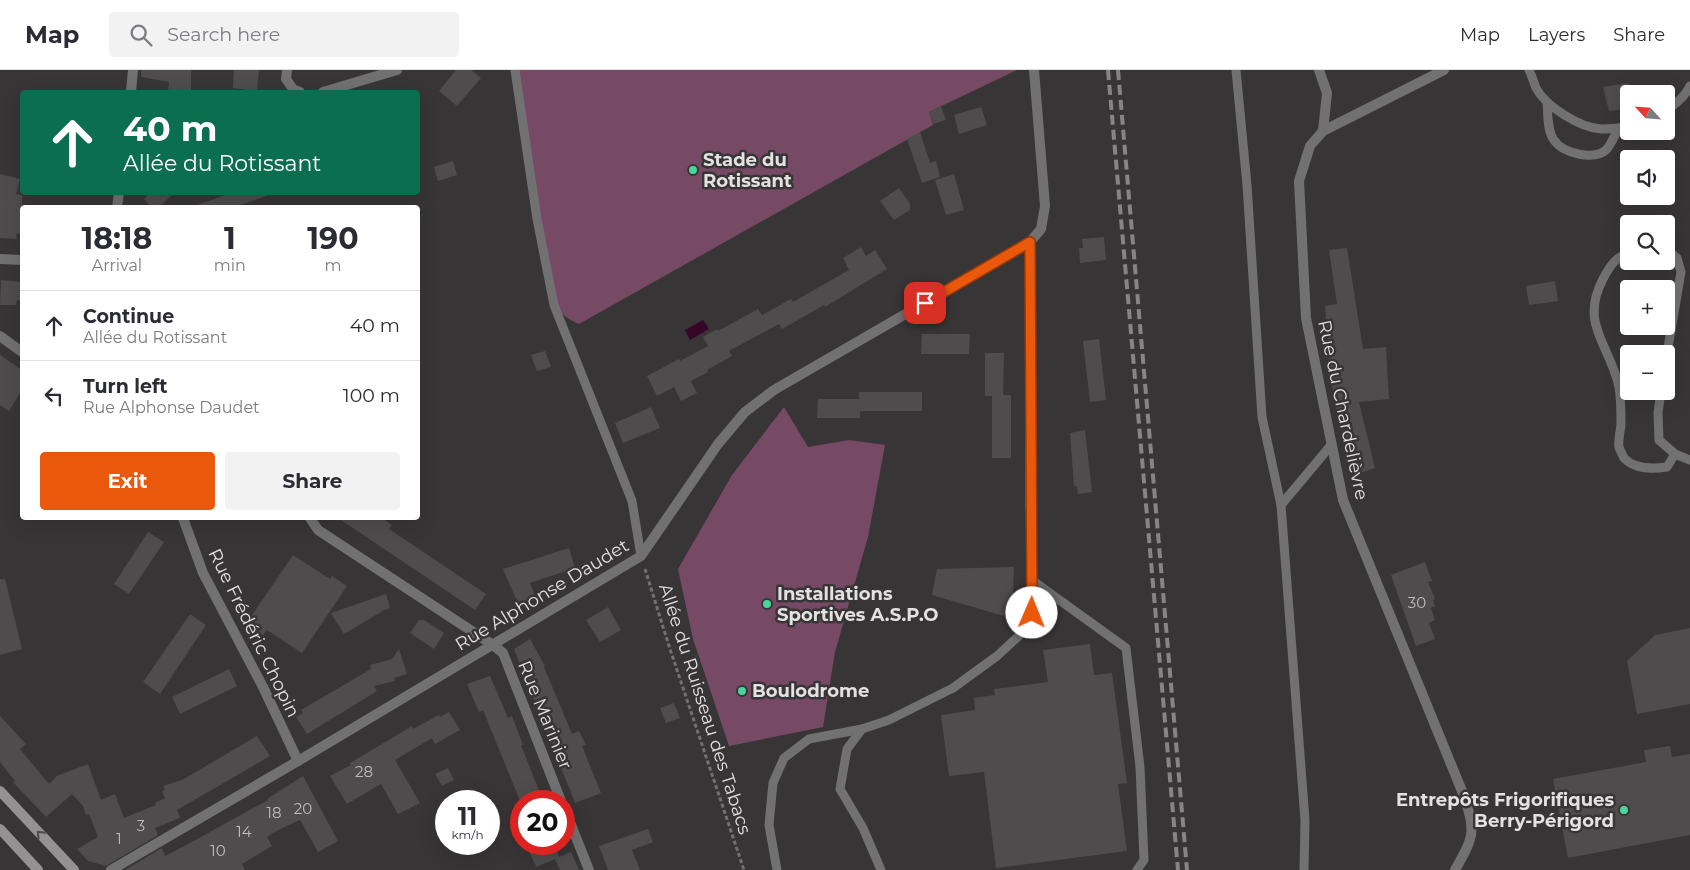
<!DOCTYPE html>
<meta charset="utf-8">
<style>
:root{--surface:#fff;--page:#f2f2f3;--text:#2b2b33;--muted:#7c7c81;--line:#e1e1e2;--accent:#ea580c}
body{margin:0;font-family:Montserrat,sans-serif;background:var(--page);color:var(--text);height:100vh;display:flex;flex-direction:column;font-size:19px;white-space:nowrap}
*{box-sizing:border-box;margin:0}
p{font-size:16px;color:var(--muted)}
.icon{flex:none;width:28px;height:28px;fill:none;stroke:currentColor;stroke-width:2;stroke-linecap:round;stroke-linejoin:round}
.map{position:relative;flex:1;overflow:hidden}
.panel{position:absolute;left:20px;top:135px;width:400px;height:315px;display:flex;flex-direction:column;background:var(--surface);border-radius:5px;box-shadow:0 5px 20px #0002}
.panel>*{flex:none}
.guide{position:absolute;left:20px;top:20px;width:400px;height:105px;border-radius:5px;box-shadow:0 5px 20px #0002;background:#0b6e4f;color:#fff;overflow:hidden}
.needle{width:32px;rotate:296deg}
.tools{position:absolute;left:1620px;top:15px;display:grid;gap:10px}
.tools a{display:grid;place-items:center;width:55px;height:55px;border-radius:5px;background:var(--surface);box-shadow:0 5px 20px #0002;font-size:25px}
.speed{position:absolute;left:435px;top:720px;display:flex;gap:10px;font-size:25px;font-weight:700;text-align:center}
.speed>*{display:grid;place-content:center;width:65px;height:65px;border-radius:50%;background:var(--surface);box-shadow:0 5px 20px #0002;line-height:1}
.speed small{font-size:12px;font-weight:400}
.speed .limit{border:8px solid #d22;background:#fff;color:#111}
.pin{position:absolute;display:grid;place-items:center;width:42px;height:42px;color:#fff;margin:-21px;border-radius:10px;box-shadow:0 2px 8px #0006}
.me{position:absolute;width:55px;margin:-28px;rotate:1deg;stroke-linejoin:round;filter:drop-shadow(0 0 4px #0008)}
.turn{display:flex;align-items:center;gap:18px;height:105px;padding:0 20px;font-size:22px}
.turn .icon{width:65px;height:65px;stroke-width:2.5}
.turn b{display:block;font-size:35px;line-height:42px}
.eta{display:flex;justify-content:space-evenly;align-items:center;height:85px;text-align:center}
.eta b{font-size:30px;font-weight:700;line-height:35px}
.action{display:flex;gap:10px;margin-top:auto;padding:10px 20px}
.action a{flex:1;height:58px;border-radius:5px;background:var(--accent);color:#fff;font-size:20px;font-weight:700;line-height:58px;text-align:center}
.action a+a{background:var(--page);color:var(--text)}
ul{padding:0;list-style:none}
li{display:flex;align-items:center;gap:15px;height:70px;padding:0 20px;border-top:1px solid var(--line)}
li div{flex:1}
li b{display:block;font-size:19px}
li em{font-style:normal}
header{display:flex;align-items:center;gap:30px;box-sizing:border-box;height:70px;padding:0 25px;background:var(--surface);border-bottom:1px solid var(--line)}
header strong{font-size:24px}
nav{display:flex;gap:28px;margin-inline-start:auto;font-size:18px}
.search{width:350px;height:45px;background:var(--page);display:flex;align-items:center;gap:12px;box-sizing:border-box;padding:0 18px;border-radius:5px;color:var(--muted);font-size:19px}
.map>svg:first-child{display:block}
.green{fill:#764965}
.water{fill:#360528}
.building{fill:#4f4c4d}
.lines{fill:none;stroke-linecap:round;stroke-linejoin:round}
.path{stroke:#737071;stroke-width:3;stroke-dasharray:4 2.5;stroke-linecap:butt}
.service{stroke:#727172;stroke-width:9}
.minor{stroke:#727172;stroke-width:10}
.secondary{stroke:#949193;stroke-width:10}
.rail{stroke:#878485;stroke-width:4;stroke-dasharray:10 5;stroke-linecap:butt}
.oneway{stroke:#4f4c4d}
.route-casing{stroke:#983908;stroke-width:12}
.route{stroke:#ea580c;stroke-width:9}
.poi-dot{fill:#4bd49b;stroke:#383536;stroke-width:2}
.labels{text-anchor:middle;stroke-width:5;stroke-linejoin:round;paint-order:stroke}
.number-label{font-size:15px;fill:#bebcbd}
.poi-label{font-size:18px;font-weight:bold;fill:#e3e1e2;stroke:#383536;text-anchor:start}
.street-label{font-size:18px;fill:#e3e1e2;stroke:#383536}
</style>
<header>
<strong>Map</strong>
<div class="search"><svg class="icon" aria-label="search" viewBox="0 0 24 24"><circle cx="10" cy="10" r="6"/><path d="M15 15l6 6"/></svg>Search here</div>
<nav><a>Map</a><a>Layers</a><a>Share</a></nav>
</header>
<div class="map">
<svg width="1690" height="800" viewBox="0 0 1690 800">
<rect width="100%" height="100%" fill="#383536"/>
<!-- green -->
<g class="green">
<path d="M 518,0 L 1017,0 L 929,42 L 933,55 L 579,254 C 567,248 561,246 557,233 L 545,174 Z"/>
<polygon points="784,337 808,377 849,370 885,375 868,467 835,582 823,657 729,676 693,569 678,499 732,405"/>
</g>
<!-- water -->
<polygon class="water" points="703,250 709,259 690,270 685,260"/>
<!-- building -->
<g class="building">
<polygon points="141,0 191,0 191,22 168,22 169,12 141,7"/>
<polygon points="234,0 259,0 257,21 233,18"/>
<polygon points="456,0 471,0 481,8 457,36 439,21"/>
<polygon points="1629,13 1629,38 1609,41 1603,17"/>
<polygon points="941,36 946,50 933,54 929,42"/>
<polygon points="981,37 987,55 959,64 954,45"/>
<polygon points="920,62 930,93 936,91 940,107 922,113 907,69"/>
<polygon points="453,91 457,105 438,111 434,97"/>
<polygon points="0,104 20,109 16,124 22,125 22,164 16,164 17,169 0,168"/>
<polygon points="954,104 964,140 946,145 935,110"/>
<polygon points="899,118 910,134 910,140 894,150 880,131"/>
<polygon points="151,122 175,122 158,138 152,138 144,129"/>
<polygon points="234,122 268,122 269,125 232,138 197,138 197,135"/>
<polygon points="1104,167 1106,190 1080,193 1079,178 1083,178 1082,169"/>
<polygon points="861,177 866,186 875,180 887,199 825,237 824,235 782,259 779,254 729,281 732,286 707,300 708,302 691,311 697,323 681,331 674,317 657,326 647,306 679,289 680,291 708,276 703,267 717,259 718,261 758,239 762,245 791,229 793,232 849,200 843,188"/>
<polygon points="1347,178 1363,279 1386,277 1389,329 1359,332 1375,398 1354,405 1335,335 1334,335 1325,236 1337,234 1329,180"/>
<polygon points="1,210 22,212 22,231 17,230 16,235 0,235"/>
<polygon points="1555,211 1558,231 1529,235 1526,216"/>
<polygon points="922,264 970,264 969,284 921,284"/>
<polygon points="1099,269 1106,330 1090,332 1083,271"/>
<polygon points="545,281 551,297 537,301 531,285"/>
<polygon points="985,283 1004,283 1003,325 1011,325 1011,388 992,388 992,326 985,326"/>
<polygon points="0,285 22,300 22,320 9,341 0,335"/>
<polygon points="859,322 922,322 922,341 860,341 860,348 817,348 818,329 859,329"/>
<polygon points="651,337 660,358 623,373 615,353"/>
<polygon points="1085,360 1092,422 1078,424 1077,416 1074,416 1070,363"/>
<polygon points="338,448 381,448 392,455 389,459 486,524 475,540"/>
<polygon points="148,462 164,472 129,524 114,514"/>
<polygon points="569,478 575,498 530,513 536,528 519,536 503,499"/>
<polygon points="293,485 330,509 332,506 347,516 302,583 267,560 263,565 246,554"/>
<polygon points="1425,492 1432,511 1428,512 1435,529 1433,530 1435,536 1431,538 1435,550 1429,553 1435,569 1416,576 1391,505"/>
<polygon points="1014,497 1013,522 1007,547 932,525 937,499"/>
<polygon points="0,509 5,509 22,579 0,585"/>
<polygon points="386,524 390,538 381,541 381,542 344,564 331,543"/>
<polygon points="608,537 621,560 600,572 586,550"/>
<polygon points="190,544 206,555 160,624 143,612"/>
<polygon points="419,550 424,550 444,563 434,579 410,563"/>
<polygon points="1690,558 1690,634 1637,644 1627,591 1655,565"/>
<polygon points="530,569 545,596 544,597 572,664 579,661 586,675 582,676 601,723 575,733 514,579"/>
<polygon points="1090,574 1094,605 1112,603 1127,713 1118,714 1127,781 996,798 984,702 949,706 941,645 975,640 974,628 995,625 994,619 1048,612 1043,580"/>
<polygon points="399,579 407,604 394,608 395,611 374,616 377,621 307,664 296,647 303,643 301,640 371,599 370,595 392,589"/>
<polygon points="229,599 237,616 180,644 172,627"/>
<polygon points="490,606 508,648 512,646 523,675 521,675 542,728 534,731 520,731 483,640 479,642 467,614"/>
<polygon points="674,633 680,648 666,653 660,638"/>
<polygon points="449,642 460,660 435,674 432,668 395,690 420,733 398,744 381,714 347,734 330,706 351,695 350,693 412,656 413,659 439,645 440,647"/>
<polygon points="0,646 26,674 20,679 49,714 57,706 88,694 101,730 115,724 124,748 156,735 155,733 165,728 162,721 165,720 163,716 182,710 257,666 270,686 177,740 180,748 155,758 158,765 106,796 88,791 77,779 98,767 89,744 86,745 83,736 72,724 46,747 13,712 15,711 0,692"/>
<polygon points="1670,676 1672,687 1690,684 1690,765 1568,788 1553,709 1646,692 1644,680"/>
<polygon points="448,698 454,710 442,716 435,704"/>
<polygon points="303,706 338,771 318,782 300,750 280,759 267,767 272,776 242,794 245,800 125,800 162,778 165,786 190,773 268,730 267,729"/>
<polygon points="648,759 653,772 632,780 640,800 608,800 599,776"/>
<polygon points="526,774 554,774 559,787 571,782 579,800 560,800 555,789 536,797"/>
</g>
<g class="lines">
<!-- path -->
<polyline class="path" points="645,499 669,576 744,800"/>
<!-- service -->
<g class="service">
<polyline points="515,0 537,149 554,235 632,431 641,486"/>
<polyline points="1236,0 1247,115 1262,347 1281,435"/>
<path d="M 1529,0 C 1532,6 1534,13 1536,18 C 1546,37 1581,58 1601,59 C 1610,59 1620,58 1629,57"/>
<path d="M 1547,32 C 1548,44 1547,61 1554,70 C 1563,84 1595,91 1607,79 C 1612,73 1615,64 1619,58"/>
<path d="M 1666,40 C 1675,35 1685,26 1690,16"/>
<polyline points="1666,179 1677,188 1681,202 1666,289"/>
<path d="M 1629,182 C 1616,187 1609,197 1603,209 C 1579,255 1610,274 1619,317 C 1621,329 1621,342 1621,355 C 1620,362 1618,371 1619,377 C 1620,380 1623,386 1624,388 C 1635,400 1653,399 1667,397 L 1675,384"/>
<polyline points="1661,321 1658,343 1659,370 1675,384 1690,390"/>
<polyline points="1033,511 1126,578 1140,697 1144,790 1137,800"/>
<polyline points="777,800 769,755 773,713 784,688 809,669 862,659"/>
<polyline points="881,800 863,758 840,719 847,679 862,659 889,650 953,618 997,586 1022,563 1032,543 1030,437"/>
<polyline points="1304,800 1305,750 1281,435 1332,374"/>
</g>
<!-- minor -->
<g class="minor">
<polyline points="287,0 286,9 293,19 300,22"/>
<polyline points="1319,0 1327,23 1323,61"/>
<path d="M 1444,0 L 1323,61 L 1310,76 L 1299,111 L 1306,248 L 1343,430 L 1464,726 C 1476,763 1474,766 1455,800"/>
<polyline points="131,22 133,0"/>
<polyline points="323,22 397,0"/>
<polyline points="117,138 119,122"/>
<polyline points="1030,172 1030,437"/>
<polyline points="0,189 22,190"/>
<polyline points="0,266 22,282"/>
<polyline points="183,448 203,503 263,617 298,691"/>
<polyline points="310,448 318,460 493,575 503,583 561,731"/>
<polyline points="564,737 589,800"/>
<polyline points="111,800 298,691 641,486 718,374 745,342 774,320 1030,172 1041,159 1045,136 1034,0"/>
</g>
<!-- secondary -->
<g class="secondary">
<polyline points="0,721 74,800"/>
<polyline points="0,759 38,800"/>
</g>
<!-- rail -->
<g class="rail">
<polyline points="1108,0 1178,800"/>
<polyline points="1118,0 1187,800"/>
</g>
</g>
<!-- one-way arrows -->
<defs><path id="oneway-chevron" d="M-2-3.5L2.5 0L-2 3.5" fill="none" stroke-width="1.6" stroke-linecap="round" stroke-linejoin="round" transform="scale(1.25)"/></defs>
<use class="oneway" href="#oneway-chevron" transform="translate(40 764) rotate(-133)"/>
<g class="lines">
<defs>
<polyline id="route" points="925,233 1030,172 1032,543"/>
</defs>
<!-- route casing -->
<use href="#route" class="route-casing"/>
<!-- route -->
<use href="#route" class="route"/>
</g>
<!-- markers -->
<g class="poi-dot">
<circle cx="693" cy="100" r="5"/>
<circle cx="767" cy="534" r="5"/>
<circle cx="742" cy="621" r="5"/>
<circle cx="1624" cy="740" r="5"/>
</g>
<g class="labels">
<!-- number labels -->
<g class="number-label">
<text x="1417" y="538">30</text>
<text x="364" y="707">28</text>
<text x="303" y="744">20</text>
<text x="274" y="748">18</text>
<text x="141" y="761">3</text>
<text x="244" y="767">14</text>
<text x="119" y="774">1</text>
<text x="218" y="786">10</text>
</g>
<!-- poi labels -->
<g class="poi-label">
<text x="703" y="96">Stade du<tspan x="703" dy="21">Rotissant</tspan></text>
<text x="777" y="530">Installations<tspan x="777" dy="21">Sportives A.S.P.O</tspan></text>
<text x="752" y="627">Boulodrome</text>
<text x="1614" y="736" text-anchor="end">Entrepôts Frigorifiques<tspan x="1614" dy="21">Berry-Périgord</tspan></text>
</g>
<!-- street labels -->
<g class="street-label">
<text transform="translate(1343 340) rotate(78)" y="6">Rue du Chardelièvre</text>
<text transform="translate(542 525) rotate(-31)" y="6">Rue Alphonse Daudet</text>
<text transform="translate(254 563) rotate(64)" y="6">Rue Frédéric Chopin</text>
<text transform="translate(705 639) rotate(72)" y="6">Allée du Ruisseau des Tabacs</text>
<text transform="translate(545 645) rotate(68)" y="6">Rue Marinier</text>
</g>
</g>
</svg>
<div class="tools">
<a><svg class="needle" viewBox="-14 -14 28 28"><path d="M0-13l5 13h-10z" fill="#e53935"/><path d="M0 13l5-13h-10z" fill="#7c7c81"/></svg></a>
<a><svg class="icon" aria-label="sound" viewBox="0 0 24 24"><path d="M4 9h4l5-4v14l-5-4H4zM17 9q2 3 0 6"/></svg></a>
<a><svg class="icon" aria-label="search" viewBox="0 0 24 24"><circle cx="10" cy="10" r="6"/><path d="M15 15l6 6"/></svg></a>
<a>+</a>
<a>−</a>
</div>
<div class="speed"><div>11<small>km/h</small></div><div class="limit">20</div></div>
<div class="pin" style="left:925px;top:233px;background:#d93025"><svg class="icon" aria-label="arrive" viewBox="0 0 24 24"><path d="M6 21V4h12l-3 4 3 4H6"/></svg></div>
<svg class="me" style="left:1032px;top:543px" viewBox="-20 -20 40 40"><circle r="19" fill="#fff"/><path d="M0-13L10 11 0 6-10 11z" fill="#ea580c"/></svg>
<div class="guide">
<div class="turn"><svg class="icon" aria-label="ahead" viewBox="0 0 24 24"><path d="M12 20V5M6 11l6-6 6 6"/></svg><div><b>40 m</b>Allée du Rotissant</div></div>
</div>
<section class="panel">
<div class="eta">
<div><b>18:18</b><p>Arrival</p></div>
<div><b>1</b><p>min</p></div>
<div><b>190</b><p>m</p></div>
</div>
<ul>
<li><svg class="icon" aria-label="ahead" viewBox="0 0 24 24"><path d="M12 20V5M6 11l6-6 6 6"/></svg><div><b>Continue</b><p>Allée du Rotissant</p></div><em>40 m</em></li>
<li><svg class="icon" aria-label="left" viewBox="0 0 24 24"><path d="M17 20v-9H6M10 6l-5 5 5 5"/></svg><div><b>Turn left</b><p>Rue Alphonse Daudet</p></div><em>100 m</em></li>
</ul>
<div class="action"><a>Exit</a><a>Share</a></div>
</section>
</div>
